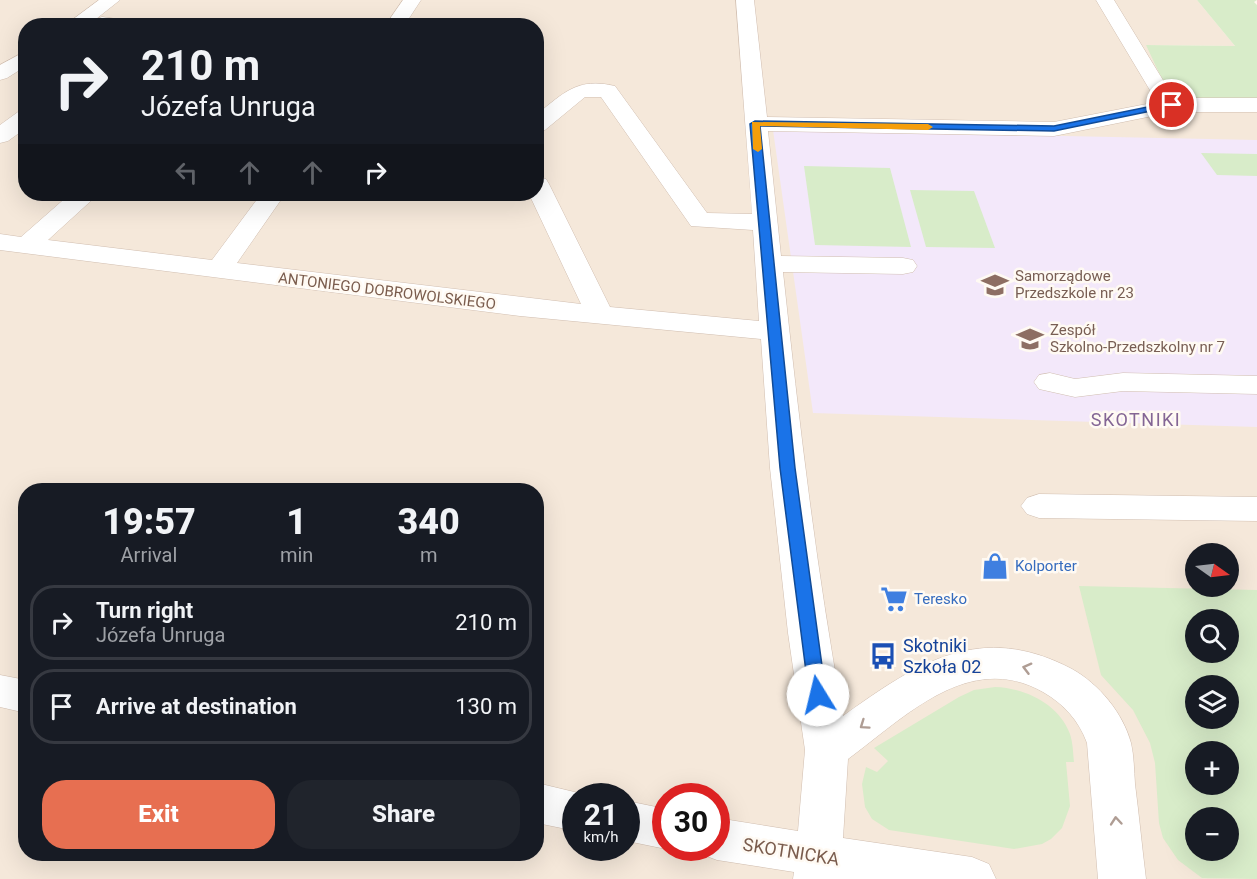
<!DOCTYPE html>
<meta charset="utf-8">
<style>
:root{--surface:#171b24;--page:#20242c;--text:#f1f3f6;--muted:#9ea1a6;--line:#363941;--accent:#e76f51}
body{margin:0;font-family:Roboto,sans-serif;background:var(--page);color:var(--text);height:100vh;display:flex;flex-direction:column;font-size:22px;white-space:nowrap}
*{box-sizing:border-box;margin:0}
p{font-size:20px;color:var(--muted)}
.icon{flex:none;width:33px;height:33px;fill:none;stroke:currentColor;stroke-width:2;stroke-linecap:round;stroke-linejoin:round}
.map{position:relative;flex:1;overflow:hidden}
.drawer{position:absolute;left:18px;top:483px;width:526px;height:378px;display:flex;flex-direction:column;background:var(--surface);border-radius:24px;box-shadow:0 6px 24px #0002}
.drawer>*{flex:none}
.hud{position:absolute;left:18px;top:18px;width:526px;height:183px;border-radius:24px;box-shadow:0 6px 24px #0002;background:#171b24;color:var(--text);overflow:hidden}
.needle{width:39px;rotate:104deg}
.buttons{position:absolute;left:1185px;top:543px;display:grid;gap:12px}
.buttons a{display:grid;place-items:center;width:54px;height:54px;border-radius:50%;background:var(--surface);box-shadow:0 6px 24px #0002;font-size:30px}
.speed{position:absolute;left:562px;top:783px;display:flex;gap:12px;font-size:30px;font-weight:700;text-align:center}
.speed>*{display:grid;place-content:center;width:78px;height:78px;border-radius:50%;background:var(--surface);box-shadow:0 6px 24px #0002;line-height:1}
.speed small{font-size:15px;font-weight:400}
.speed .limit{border:9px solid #d22;background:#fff;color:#111}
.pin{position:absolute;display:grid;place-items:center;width:51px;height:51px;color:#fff;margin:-26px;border:3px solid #fff;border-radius:50%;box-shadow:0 2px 6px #0007}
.me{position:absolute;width:66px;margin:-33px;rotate:351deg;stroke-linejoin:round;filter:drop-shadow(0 0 4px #0008)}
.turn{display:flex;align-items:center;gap:21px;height:126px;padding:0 24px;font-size:27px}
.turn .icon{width:78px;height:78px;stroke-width:2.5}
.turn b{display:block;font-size:42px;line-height:51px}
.lanes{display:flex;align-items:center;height:57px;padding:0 24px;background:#0003;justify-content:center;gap:30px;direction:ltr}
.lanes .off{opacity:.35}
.eta{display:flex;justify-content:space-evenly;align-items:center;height:102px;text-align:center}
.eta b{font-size:36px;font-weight:800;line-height:42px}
.action{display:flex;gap:12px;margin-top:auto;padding:12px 24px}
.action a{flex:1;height:69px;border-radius:24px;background:var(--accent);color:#fff;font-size:24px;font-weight:800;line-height:69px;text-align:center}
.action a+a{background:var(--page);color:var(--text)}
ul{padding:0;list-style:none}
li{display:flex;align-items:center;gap:18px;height:75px;margin:0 12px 9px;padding:0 12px;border:3px solid var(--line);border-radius:24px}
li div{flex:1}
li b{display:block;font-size:22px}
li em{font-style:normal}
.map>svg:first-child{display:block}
.residential{fill:#f5e8da;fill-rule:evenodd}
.education{fill:#f3e8fa}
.green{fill:#d8ecc9;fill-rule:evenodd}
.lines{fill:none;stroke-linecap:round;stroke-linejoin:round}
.minor-casing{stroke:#d1beb0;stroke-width:1}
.minor{fill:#fff;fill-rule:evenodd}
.oneway{stroke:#af9d94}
.route{fill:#1a73e8;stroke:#114b97;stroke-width:1.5}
.slow{fill:#f59e0b}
.labels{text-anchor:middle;stroke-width:5;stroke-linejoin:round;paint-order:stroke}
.education-label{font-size:15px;fill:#785e54;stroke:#fffaf3;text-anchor:start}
.street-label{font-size:15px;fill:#7a5c4d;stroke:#fffaf3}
.shop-label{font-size:15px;fill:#366cbe;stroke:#fffaf3;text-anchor:start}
.quarter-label{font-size:18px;letter-spacing:1.5px;fill:#846695;stroke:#fffaf3}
.near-transit-label{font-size:18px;fill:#164399;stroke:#fffaf3;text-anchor:start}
.near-street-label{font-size:18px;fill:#7a5c4d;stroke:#fffaf3}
</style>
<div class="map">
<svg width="1257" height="879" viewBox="0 0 1257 879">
<rect width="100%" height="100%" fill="#fdf6ec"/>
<!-- residential -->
<path class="residential" d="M 0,0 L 1197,0 L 1235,46 L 1146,45 L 1257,101 L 1257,879 L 0,879 ZM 26,26 L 537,26 L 537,194 L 26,194 ZM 26,490 L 537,490 L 537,854 L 26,854 ZM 1196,554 L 1228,554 L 1228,586 L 1196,586 ZM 1196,620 L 1228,620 L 1228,652 L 1196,652 ZM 1196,686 L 1228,686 L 1228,718 L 1196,718 ZM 1196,752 L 1228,752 L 1228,784 L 1196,784 ZM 576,796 L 627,796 L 627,848 L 576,848 ZM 666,796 L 717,796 L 717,848 L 666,848 ZM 1196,818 L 1228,818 L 1228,850 L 1196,850 Z"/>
<!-- education -->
<polygon class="education" points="773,130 1257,140 1257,427 813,413"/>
<!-- green -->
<g class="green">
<polygon points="1192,0 1257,0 1254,2 1257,5 1257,101 1187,101 1168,92 1146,45 1235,46 1197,0"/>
<polygon points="1201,153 1257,154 1257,176 1217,175"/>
<polygon points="804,166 890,168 911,247 815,245"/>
<polygon points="910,190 974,191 995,248 926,247"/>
<path d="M 1079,586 L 1257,590 L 1257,879 L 1202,878 L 1178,860 L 1163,838 L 1159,823 L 1155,763 L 1150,743 L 1133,710 L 1101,675 ZM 1196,620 L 1228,620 L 1228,652 L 1196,652 ZM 1196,686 L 1228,686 L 1228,718 L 1196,718 ZM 1196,752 L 1228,752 L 1228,784 L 1196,784 ZM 1196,818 L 1228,818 L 1228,850 L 1196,850 Z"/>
<path d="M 995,687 C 1025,688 1059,704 1070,734 C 1073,743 1073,753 1074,762 L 1066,762 L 1070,806 L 1062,828 L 1051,839 L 1042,844 L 1014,849 L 889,830 L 872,819 L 865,807 L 862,784 L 866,767 L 877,772 L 888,761 L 874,748 L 959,697 L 974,690 Z"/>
</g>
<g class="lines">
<defs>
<g id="minor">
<polygon points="99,0 120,0 96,19 102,17 139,22 141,26 94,26 93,23 95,19 86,26 64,26"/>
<polygon points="403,0 421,0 404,26 385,26"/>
<path d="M 736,0 L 754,0 L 767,117 L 1054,122 L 1157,102 L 1096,0 L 1114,0 L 1169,90 L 1178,98 L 1257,98 L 1257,112 L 1172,112 L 1054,136 L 768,131 L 781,256 L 903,258 L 913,260 L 917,266 L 913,272 L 903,274 L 783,272 C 799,421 816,569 843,716 C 918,662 981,621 1072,669 C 1099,684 1123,713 1131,743 C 1134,756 1134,770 1135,784 C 1139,815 1142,847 1146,879 L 1098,879 L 1087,743 C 1079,721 1064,704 1043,692 C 969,650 905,717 848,759 L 843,838 L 972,857 L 989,864 L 996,879 L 793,879 L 794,872 L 717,860 L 701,854 L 698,848 L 717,848 L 717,818 L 798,831 L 805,750 L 788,633 L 770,468 L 761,339 L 520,316 L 0,250 L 0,234 L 21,237 L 70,194 L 96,194 L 93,199 L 48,240 L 212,260 L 261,194 L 285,194 L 237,263 L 581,304 L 529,194 L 537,194 L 537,177 L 546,179 L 549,184 L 610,307 L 759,321 L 753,230 L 691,226 L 601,97 L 585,97 L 545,130 L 537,132 L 537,114 C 564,93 577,77 615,86 L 707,213 L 752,214 Z"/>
<polygon points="26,51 26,66 7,78 0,80 0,65"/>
<polygon points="26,110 26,128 8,141 0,143 0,125 18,112"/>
<polygon points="1050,373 1075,379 1123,373 1257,376 1257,394 1123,391 1075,397 1039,389 1034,382 1039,375"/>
<polygon points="1039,494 1257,497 1257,521 1039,518 1027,514 1021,506 1027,498"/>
<polygon points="0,675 26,680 26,713 0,707"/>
<polygon points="537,783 591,796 576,796 576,831 537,823"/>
<polygon points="627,801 666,809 666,848 671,848 666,849 627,841"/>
</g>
</defs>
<!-- minor casing -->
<use href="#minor" class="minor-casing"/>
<!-- minor -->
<use href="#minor" class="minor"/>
</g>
<!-- one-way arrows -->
<defs><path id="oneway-chevron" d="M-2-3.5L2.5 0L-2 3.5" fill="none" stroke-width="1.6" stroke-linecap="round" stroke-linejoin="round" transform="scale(1.5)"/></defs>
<g class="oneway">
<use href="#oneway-chevron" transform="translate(1027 668) rotate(-165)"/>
<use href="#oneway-chevron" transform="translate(864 725) rotate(145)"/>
<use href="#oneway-chevron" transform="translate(1116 821) rotate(-95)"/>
</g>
<!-- route -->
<polygon class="route" points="1172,102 1176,105 1175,106 1054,131 760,126 795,468 826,695 824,700 818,702 812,700 809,695 780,468 750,124 755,121 1054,126"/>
<!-- slow -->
<polygon class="slow" points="752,122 928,124 933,127 928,130 760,126 762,149 758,152 753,149"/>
<!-- icons -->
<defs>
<symbol id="school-bare" viewBox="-9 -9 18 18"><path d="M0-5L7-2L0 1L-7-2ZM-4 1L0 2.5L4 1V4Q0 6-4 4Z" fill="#8d6e63" stroke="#fffaf3" stroke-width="2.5" paint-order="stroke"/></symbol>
<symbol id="shop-bare" viewBox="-9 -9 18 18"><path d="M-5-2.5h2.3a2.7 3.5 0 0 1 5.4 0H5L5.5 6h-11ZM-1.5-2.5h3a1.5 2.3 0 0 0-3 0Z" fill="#3f7fe0" stroke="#fffaf3" stroke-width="2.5" paint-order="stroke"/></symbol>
<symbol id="supermarket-bare" viewBox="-9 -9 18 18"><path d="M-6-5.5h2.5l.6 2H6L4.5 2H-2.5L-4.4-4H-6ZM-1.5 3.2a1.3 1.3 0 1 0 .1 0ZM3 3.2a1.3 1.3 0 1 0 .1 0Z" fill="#3f7fe0" stroke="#fffaf3" stroke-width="2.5" paint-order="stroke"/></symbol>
<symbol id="bus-bare" viewBox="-9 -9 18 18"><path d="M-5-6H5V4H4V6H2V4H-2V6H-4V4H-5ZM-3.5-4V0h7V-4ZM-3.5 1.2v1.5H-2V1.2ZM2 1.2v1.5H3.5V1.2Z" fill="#1a4fb4" stroke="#fffaf3" stroke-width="2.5" paint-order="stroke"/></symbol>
</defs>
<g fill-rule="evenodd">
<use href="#school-bare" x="976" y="266" width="38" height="38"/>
<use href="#school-bare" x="1011" y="320" width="38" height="38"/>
<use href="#shop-bare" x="976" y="547" width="38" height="38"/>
<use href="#supermarket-bare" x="875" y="580" width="38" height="38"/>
<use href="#bus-bare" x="864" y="637" width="38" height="38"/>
</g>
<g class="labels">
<!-- education labels -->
<g class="education-label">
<text x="1015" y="281">Samorządowe<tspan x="1015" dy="17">Przedszkole nr 23</tspan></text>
<text x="1050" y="335">Zespół<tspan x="1050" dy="17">Szkolno-Przedszkolny nr 7</tspan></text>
</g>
<!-- street labels -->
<g class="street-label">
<text transform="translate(387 291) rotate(7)" y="5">ANTONIEGO DOBROWOLSKIEGO</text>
</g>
<!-- shop labels -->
<g class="shop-label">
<text x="1015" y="571">Kolporter</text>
<text x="914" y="604">Teresko</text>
</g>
<!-- quarter labels -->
<g class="quarter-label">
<text x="1136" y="426">SKOTNIKI</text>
</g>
<!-- near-transit labels -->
<g class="near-transit-label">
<text x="903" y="652">Skotniki<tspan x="903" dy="21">Szkoła 02</tspan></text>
</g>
<!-- near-street labels -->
<g class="near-street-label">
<text transform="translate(791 852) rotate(9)" y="6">SKOTNICKA</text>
</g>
</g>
</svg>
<div class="buttons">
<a><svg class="needle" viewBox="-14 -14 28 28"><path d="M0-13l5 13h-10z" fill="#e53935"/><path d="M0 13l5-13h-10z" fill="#9ea1a6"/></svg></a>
<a><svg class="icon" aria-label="search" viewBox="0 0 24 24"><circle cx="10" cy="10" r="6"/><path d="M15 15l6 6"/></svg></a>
<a><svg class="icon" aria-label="layers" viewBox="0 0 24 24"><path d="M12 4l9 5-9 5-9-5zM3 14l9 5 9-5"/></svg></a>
<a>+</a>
<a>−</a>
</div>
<div class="speed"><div>21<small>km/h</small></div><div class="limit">30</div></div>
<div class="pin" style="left:1172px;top:105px;background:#d93025"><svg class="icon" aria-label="arrive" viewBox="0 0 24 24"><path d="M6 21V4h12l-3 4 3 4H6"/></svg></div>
<svg class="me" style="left:818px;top:695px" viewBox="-20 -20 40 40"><circle r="19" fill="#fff"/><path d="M0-13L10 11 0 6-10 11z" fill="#1a73e8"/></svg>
<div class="hud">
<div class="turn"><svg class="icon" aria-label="right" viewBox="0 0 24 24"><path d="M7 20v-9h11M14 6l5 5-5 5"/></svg><div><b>210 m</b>Józefa Unruga</div></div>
<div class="lanes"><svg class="icon off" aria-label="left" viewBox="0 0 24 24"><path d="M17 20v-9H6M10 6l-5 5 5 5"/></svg><svg class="icon off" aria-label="ahead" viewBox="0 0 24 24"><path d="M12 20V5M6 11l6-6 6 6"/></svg><svg class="icon off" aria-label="ahead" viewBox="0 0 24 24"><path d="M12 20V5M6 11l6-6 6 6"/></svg><svg class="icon" aria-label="right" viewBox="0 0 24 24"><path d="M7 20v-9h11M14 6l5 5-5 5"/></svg></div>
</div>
<section class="drawer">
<div class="eta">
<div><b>19:57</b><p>Arrival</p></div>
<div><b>1</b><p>min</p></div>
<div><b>340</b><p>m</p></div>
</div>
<ul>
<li><svg class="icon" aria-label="right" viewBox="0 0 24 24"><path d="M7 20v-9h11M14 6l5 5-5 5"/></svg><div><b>Turn right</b><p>Józefa Unruga</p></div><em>210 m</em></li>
<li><svg class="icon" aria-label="arrive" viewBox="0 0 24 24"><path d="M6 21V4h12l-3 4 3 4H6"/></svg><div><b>Arrive at destination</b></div><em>130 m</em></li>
</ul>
<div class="action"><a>Exit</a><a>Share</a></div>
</section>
</div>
